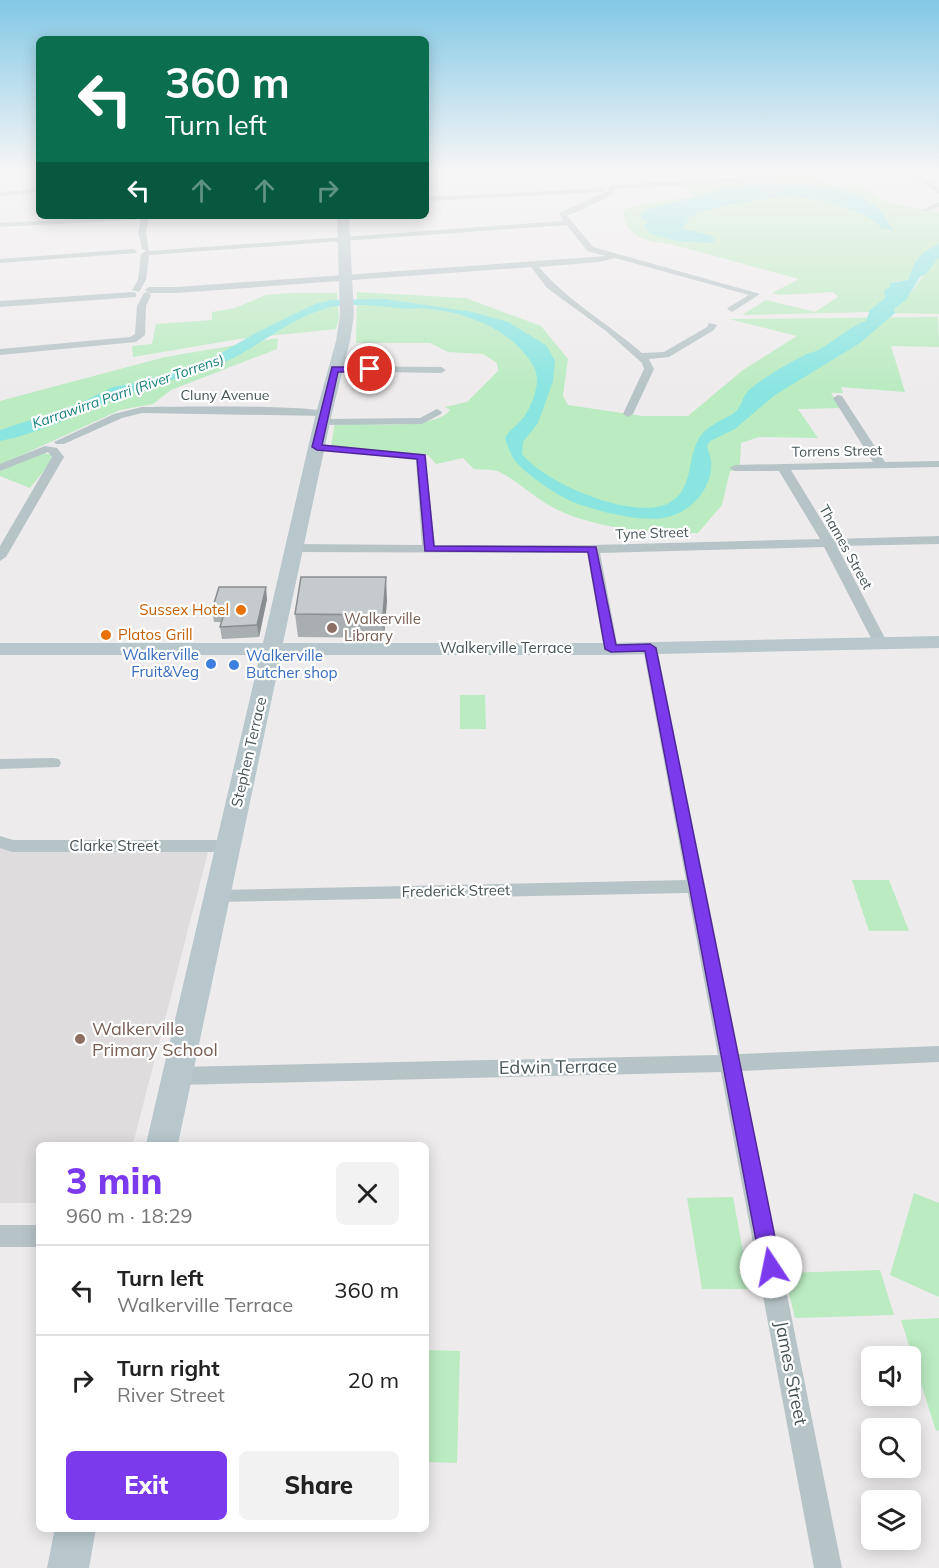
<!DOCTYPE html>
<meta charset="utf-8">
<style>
:root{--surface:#fff;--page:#f2f2f2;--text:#222;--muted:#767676;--line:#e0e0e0;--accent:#7c3aed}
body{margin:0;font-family:Mulish,sans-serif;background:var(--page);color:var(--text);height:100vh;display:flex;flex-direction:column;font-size:22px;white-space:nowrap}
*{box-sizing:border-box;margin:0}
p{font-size:20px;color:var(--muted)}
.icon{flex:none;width:33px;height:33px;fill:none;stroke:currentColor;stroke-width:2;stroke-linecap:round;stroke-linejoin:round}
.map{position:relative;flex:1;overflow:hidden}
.details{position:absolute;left:36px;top:1142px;width:393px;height:390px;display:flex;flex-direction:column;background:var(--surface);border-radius:9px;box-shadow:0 3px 15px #0003}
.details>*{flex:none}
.banner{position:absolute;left:36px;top:36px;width:393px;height:183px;border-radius:9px;box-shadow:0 3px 15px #0003;background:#0b6e4f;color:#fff;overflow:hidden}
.controls{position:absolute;left:861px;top:1346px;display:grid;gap:12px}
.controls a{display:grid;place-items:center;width:60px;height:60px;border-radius:9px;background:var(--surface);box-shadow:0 3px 15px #0003;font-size:30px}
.pin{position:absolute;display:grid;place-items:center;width:51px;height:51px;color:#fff;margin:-26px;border:3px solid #fff;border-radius:50%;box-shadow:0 2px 6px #0007}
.me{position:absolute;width:66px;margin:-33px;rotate:349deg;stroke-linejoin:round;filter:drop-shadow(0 0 4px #0008)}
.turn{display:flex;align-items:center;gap:21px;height:126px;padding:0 30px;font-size:27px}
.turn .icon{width:78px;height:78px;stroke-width:2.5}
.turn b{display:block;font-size:42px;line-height:51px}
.lanes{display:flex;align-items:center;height:57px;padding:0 30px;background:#0003;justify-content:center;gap:30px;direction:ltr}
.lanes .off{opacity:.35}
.round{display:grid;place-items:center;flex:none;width:63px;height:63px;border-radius:9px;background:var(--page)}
.overview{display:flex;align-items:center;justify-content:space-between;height:102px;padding:0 30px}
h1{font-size:36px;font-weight:800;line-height:45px;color:var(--accent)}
.action{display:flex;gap:12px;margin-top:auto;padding:12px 30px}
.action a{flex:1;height:69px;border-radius:9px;background:var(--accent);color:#fff;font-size:24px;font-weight:800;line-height:69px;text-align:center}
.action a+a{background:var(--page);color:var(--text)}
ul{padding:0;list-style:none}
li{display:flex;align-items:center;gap:18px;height:90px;padding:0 30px;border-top:2px solid var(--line)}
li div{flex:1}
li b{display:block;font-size:22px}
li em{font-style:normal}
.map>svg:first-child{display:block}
.education{fill:#dfdcdd}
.green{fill:#baebc1}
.water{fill:#8ae5e1}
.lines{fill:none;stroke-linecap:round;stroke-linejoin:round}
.stream{stroke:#8ae5e1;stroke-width:2}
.street{fill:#b7c4c7;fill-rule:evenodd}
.secondary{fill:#b7c7cc;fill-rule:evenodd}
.wall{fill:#a9aeb0}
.shaded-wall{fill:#8a8d90}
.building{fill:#c5cacd;stroke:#8a8d90;stroke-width:1.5}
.route{fill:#7c3aed;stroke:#51269a;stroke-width:1.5}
.food-dot{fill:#e8710a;stroke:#fff;stroke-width:2}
.education-dot{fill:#8d6e63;stroke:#fff;stroke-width:2}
.shop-dot{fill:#3f7fe0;stroke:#fff;stroke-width:2}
.labels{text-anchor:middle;stroke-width:4.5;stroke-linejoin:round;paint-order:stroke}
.far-water-label{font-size:14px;font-style:italic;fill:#137f7b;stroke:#fff}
.far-street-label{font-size:14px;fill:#455357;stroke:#fff}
.food-label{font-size:15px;fill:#c56008;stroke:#fff;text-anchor:end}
.education-label{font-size:15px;fill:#785e54;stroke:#fff;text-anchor:start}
.street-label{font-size:15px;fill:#455357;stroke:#fff}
.shop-label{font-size:15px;fill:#366cbe;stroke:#fff;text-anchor:end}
.near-education-label{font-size:18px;fill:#785e54;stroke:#fff;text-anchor:start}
.near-street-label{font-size:18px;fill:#455357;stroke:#fff}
</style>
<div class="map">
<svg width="939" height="1568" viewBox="0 0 939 1568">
<rect width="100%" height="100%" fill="#eeebec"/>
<!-- education -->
<polygon class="education" points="0,842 209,848 133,1144 39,1144 39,1203 0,1203"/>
<!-- green -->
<g class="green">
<path d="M 813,177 L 834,186 L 864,186 L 880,199 L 891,203 L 939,213 L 939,244 C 917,255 916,259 908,280 L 892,282 L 886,298 L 869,312 L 742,315 L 766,300 L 815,312 L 838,297 L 833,292 L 780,295 L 772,293 L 799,279 L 670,244 C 649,242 624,237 623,211 C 646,201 669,200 694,197 L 678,183 Z"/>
<path d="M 939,257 L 939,314 L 895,313 L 892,311 C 913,297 921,274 939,257 Z"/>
<path d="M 357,292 L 466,298 L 541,326 L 568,359 L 563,396 L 568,405 L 642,416 L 688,416 L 743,370 L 797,336 L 729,319 L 938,317 L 939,347 L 891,346 L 905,392 L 841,387 L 843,393 L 831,393 L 840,408 L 798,409 L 818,438 L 759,437 L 741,443 L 740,463 L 737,471 L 730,471 L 722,505 L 698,533 C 650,533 594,529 552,507 C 535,498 513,477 497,471 C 490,469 481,470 474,469 L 463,458 L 436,464 L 428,455 L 331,446 L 335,423 C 361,423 435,431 450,410 L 445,407 L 467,402 L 498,371 L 497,363 L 483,354 L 448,352 L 430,343 L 356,343 Z"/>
<polygon points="290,293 337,293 339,317 336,329 239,339 133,357 132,346 152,344 156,324 212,320 212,312 235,308 266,295"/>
<polygon points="278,338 277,349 171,390 153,404 120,410 0,465 0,401 165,357"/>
<polygon points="43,453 52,455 50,463 30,488 0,476 0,471"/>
<polygon points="460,695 485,695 486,729 460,729"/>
<polygon points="852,880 889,880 909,931 869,931"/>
<polygon points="914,1193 939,1203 939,1297 890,1275"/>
<polygon points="733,1197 750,1289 702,1289 687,1198"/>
<polygon points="880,1270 894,1315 795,1318 784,1273"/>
<polygon points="939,1318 939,1430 936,1431 901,1320"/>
<polygon points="426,1350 460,1351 457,1463 426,1462"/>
</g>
<!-- water -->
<g class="water">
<path d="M 760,184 C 795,184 857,183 881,212 C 886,218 889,225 894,231 L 881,228 C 871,211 812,197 792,196 C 776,196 698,208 689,218 C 688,220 684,227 683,229 L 710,235 L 715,240 L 712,243 L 677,241 L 650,234 L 644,226 L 647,222 L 640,217 L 644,211 L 659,206 L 699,197 L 720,189 Z"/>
<path d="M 939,244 L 939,257 L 927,273 L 920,277 L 906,300 L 894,309 L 895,313 L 860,343 L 775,395 L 735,429 L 710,441 L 707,446 C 708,451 710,455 711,460 C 714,488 690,514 663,518 C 639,522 596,511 573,502 C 555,494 531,478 517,463 C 511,456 508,447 505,438 C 510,429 517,426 523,418 C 530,410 537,391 537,380 C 537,369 531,361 524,353 C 502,326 464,313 431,309 C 421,308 410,309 399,308 C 377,306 349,302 327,308 C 291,318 264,343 231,359 C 195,376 156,382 119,397 C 80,412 42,433 0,441 L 0,430 L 74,406 L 113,387 L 136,383 L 204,363 L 254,334 L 315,304 L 332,300 L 384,299 L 473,312 L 508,322 L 546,345 L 555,361 L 553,381 L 538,423 L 523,442 L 522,454 C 545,483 631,520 667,504 C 693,492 687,461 698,440 C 705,426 722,421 734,413 C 742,407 742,396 749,390 C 763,378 790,362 807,354 C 811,352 816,352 820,349 C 836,340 849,327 866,321 L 870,310 L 885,298 L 884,290 L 890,287 L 890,283 L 908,280 C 916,260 916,255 939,244 Z"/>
</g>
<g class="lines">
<!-- stream -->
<polyline class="stream" points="738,182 744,185"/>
<!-- street -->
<g class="street">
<path d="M 852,171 L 889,171 L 886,173 L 615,189 L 613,195 L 567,216 L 593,247 L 760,294 L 732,312 L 727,309 L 729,307 L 749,295 L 615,258 L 599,262 L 539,267 C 565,299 610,325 642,353 L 664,352 L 707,327 L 709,323 L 717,325 L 714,330 L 669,357 L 649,359 L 654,369 L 633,414 L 628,417 L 623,414 L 644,369 L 642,363 L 606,331 L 547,288 L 531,267 L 177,293 L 149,293 L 145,290 L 149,287 L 177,287 L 606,256 L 587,251 L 567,225 L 149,255 L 146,280 L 139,292 L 132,290 L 138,280 L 141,254 L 146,251 L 142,249 L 138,233 L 141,218 L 144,216 L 149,218 L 146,233 L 149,251 L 563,221 L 559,213 L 607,191 L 609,189 L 607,187 L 611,185 Z"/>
<polygon points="908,171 915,171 939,189 939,194"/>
<polygon points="605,188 602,192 426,201 426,197"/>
<polygon points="39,189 39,193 0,196 0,192"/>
<polygon points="939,202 939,207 925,212 921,210"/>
<polygon points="136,216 136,220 133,220 0,227 0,223"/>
<polygon points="133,249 137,251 136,253 0,263 0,259"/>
<polygon points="133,292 136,293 136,297 0,307 0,301"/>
<polygon points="147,292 151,295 146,306 145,335 136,342 0,355 0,349 130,337 135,334 137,306 144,293"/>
<polygon points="335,366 441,367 446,370 441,373 331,371 331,367"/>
<polygon points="838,395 842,396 885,462 939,461 939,467 791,470 833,539 939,536 939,544 837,546 887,642 885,645 875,645 873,642 824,547 600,553 618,649 611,653 604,649 587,553 294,552 288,548 294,544 422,545 416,460 313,449 311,447 317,444 425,455 435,545 593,545 820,539 779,471 735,471 729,468 735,465 873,462 833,398"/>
<path d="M 142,407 C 168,407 318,404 329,413 L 324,416 L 142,413 L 122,418 L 64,444 L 56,444 L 54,442 L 114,414 Z"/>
<polygon points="437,409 442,412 441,414 422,424 322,425 317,422 322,419 420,418"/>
<polygon points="45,446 57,448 64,457 6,557 0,561 0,546 52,457 48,452 0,471 0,464"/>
<polygon points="650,644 657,648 739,1054 939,1046 939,1062 742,1071 842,1568 814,1568 721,1072 177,1085 170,1082 166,1076 170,1070 177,1067 718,1055 688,893 217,902 211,901 208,896 211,891 217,890 686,880 643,648"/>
<polygon points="53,758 59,759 61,763 59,767 0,769 0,759"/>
<polygon points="0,836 13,840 228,840 234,842 237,846 234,850 228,852 12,852 0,848"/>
<rect x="0" y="1225" width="39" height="22"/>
</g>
<!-- secondary -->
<g class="secondary">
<polygon points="337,216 349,216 354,315 350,341 332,413 283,643 611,643 939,636 939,648 611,655 281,655 178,1144 146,1144 260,655 0,655 0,643 263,643 316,413 336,341 340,315"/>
<polygon points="55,1528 96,1528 89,1568 47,1568"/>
</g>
</g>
<!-- wall -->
<g class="wall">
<polygon points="267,599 259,637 222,639 220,627 222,622 214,622 212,610"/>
<polygon points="387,600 384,638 298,637 295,614"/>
</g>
<!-- shaded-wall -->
<g class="shaded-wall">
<polygon points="386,577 387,600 384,638 383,615"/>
<polygon points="266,587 267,599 259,637 257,625"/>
</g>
<!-- building -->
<g class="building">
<polygon points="301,577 386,577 383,615 295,614"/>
<polygon points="219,587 266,587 257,625 220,627 225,610 212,610"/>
</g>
<!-- sky -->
<linearGradient id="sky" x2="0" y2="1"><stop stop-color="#82c8e5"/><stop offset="0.44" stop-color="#f7f6f6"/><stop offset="1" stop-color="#f7f6f6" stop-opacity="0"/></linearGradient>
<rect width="939" height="390" fill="url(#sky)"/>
<!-- route -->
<polygon class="route" points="332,367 370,367 374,369 370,372 338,372 322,445 425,455 434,546 596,547 616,645 650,644 656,648 781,1267 778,1274 771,1276 764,1274 761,1267 645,651 611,652 605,649 588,552 425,551 417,459 317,450 312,447"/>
<!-- markers -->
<g class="food-dot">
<circle cx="241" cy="610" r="6"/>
<circle cx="106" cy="635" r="6"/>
</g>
<g class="education-dot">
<circle cx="332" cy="628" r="6"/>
<circle cx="80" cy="1039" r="6"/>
</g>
<g class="shop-dot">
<circle cx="211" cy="664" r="6"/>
<circle cx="234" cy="665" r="6"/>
</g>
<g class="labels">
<!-- far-water labels -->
<g class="far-water-label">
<text transform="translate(128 391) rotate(-19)" y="5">Karrawirra Parri (River Torrens)</text>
</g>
<!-- far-street labels -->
<g class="far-street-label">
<text x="225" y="400">Cluny Avenue</text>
<text transform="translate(837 451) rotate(-1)" y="5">Torrens Street</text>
<text transform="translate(652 533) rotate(-2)" y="5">Tyne Street</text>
<text transform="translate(846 547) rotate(61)" y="5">Thames Street</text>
</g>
<!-- food labels -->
<g class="food-label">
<text x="229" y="615">Sussex Hotel</text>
<text x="118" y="640" text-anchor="start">Platos Grill</text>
</g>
<!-- education labels -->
<g class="education-label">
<text x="344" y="624">Walkerville<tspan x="344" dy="17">Library</tspan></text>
</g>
<!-- street labels -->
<g class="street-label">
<text x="506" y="653">Walkerville Terrace</text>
<text transform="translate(249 752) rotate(-77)" y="5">Stephen Terrace</text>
<text x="114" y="851">Clarke Street</text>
<text transform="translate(456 891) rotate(-1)" y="5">Frederick Street</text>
</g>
<!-- shop labels -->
<g class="shop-label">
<text x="199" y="660">Walkerville<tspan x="199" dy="17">Fruit&amp;Veg</tspan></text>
<text x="246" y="661" text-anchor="start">Walkerville<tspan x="246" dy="17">Butcher shop</tspan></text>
</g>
<!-- near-education labels -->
<g class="near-education-label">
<text x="92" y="1035">Walkerville<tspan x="92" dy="21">Primary School</tspan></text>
</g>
<!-- near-street labels -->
<g class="near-street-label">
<text transform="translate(558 1067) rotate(-1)" y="6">Edwin Terrace</text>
<text transform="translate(791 1373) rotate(79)" y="6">James Street</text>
</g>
</g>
</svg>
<div class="controls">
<a><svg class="icon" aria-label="sound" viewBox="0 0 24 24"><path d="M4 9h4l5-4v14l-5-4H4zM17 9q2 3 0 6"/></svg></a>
<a><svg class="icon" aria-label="search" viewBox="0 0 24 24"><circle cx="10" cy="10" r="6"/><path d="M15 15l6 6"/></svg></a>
<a><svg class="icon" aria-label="layers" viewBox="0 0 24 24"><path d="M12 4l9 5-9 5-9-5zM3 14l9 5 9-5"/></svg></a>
</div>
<div class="pin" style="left:370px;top:369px;background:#d93025"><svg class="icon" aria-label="arrive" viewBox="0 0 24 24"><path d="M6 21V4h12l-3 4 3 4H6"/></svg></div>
<svg class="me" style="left:771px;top:1267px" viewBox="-20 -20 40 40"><circle r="19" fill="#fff"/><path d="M0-13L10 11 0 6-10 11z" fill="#7c3aed"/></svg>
<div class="banner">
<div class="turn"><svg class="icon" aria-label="left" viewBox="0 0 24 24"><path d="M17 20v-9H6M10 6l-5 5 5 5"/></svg><div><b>360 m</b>Turn left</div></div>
<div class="lanes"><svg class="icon" aria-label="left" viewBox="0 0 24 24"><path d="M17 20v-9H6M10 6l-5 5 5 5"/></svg><svg class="icon off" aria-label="ahead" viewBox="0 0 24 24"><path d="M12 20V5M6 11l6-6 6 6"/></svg><svg class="icon off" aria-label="ahead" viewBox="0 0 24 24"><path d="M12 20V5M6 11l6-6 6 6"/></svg><svg class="icon off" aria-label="right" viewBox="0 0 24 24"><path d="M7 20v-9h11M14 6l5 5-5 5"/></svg></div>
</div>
<section class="details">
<div class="overview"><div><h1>3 min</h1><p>960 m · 18:29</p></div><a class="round"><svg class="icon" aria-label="close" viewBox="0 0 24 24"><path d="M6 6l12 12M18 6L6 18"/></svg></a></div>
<ul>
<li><svg class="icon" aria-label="left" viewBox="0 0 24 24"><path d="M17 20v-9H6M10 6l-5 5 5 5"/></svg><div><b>Turn left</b><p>Walkerville Terrace</p></div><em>360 m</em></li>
<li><svg class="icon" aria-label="right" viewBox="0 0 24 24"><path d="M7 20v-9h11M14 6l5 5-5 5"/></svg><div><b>Turn right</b><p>River Street</p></div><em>20 m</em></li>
</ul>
<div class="action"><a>Exit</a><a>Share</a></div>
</section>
</div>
